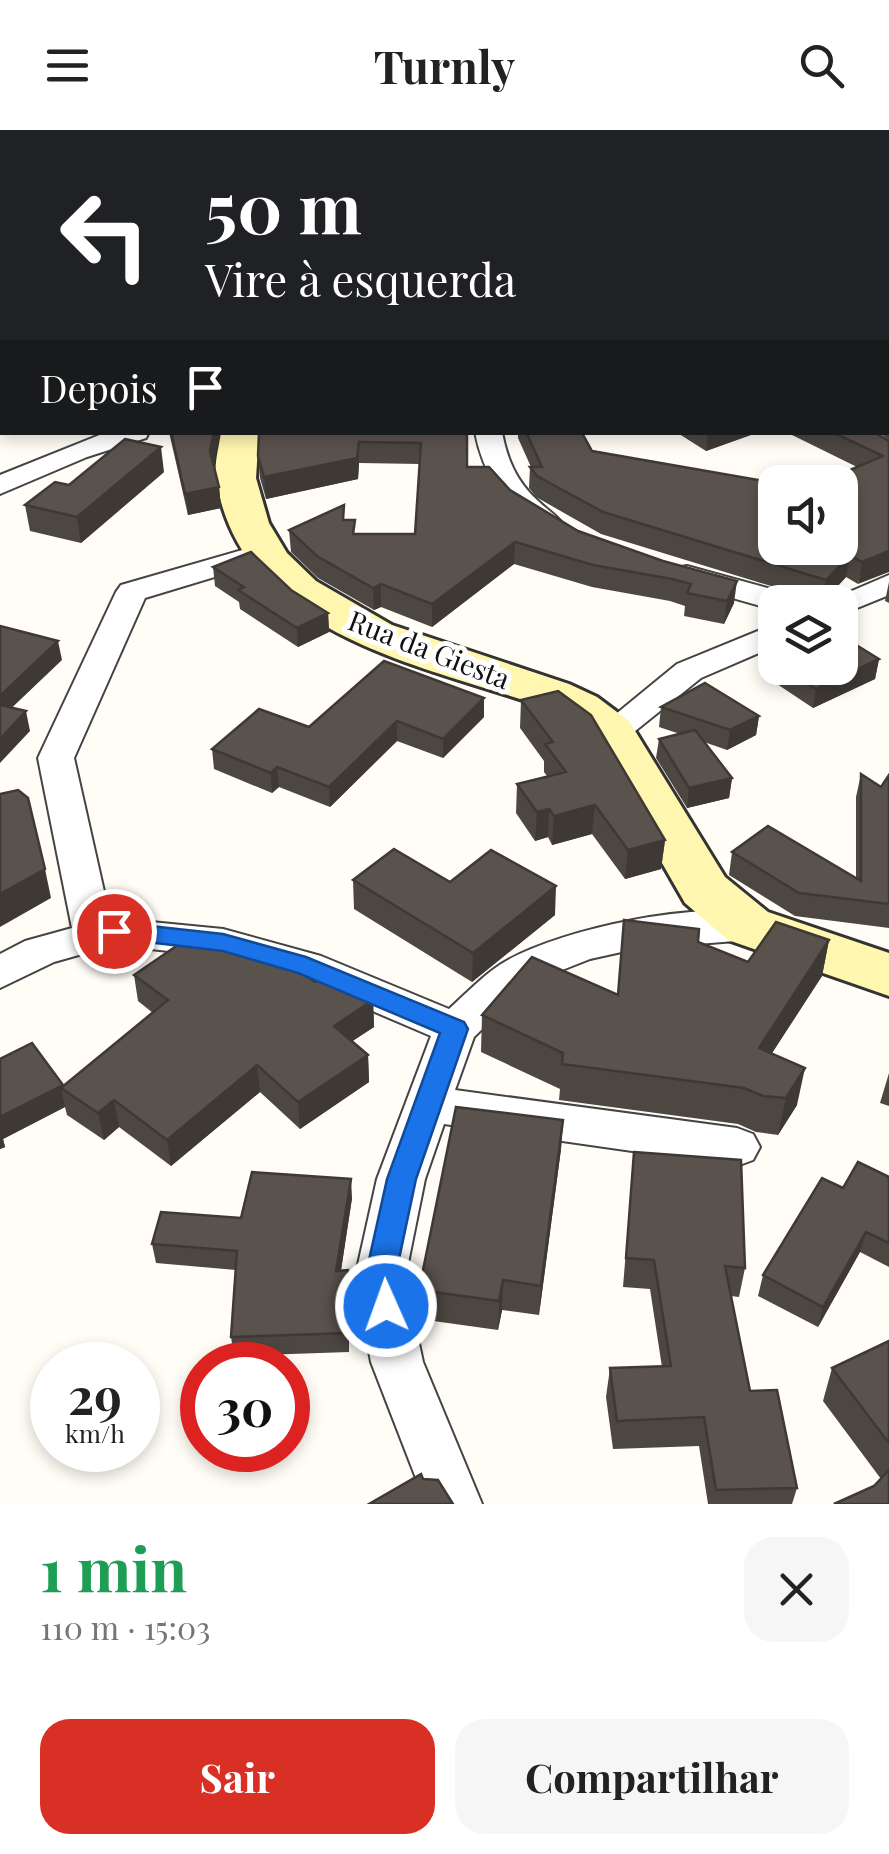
<!DOCTYPE html>
<html lang="pt">
<meta charset="utf-8">
<style>
:root{--surface:#fff;--page:#f6f6f6;--text:#222;--muted:#767676;--accent:#d93025}
body{margin:0;font-family:"Playfair Display",serif;background:var(--page);color:var(--text);height:100vh;display:flex;flex-direction:column;font-size:38px;white-space:nowrap}
*{box-sizing:border-box;margin:0}
p{font-size:32px;color:var(--muted)}
.icon{flex:none;width:55px;height:55px;fill:none;stroke:currentColor;stroke-width:2;stroke-linecap:round;stroke-linejoin:round}
.map{position:relative;height:1374px;overflow:hidden}
.details{display:flex;flex-direction:column;background:var(--surface);flex:1}
.details>*{flex:none}
.top-card{position:absolute;left:0px;top:0px;width:890px;height:305px;box-shadow:0 5px 15px #0003;background:#202124;color:#fff;overflow:hidden}
.controls{position:absolute;left:758px;top:335px;display:grid;gap:20px}
.controls a{display:grid;place-items:center;width:100px;height:100px;border-radius:20px;background:var(--surface);box-shadow:0 5px 15px #0003;font-size:50px}
.speed{position:absolute;left:30px;top:1212px;display:flex;gap:20px;font-size:50px;font-weight:700;text-align:center}
.speed>*{display:grid;place-content:center;width:130px;height:130px;border-radius:50%;background:var(--surface);box-shadow:0 5px 15px #0003;line-height:1}
.speed small{font-size:25px;font-weight:400}
.speed .limit{border:15px solid #d22;background:#fff;color:#111}
.pin{position:absolute;display:grid;place-items:center;width:85px;height:85px;color:#fff;margin:-42px;border:5px solid #fff;border-radius:50%;box-shadow:0 2px 10px #0007}
.me{position:absolute;width:110px;margin:-55px;rotate:358deg;stroke-linejoin:round;filter:drop-shadow(0 0 8px #0008)}
.turn{display:flex;align-items:center;gap:35px;height:210px;padding:0 40px;font-size:45px}
.turn .icon{width:130px;height:130px;stroke-width:2.5}
.turn b{display:block;font-size:70px;line-height:85px}
.then{display:flex;align-items:center;height:95px;padding:0 40px;background:#0003;gap:20px;font-size:38px}
.round{display:grid;place-items:center;flex:none;width:105px;height:105px;border-radius:30px;background:var(--page)}
.summary{display:flex;align-items:center;justify-content:space-between;height:170px;padding:0 40px}
h1{font-size:60px;font-weight:700;line-height:75px;color:#1e9e55}
.cta{display:flex;gap:20px;margin-top:auto;padding:20px 40px}
.cta a{flex:1;height:115px;border-radius:30px;background:var(--accent);color:#fff;font-size:40px;font-weight:700;line-height:115px;text-align:center}
.cta a+a{background:var(--page);color:var(--text)}
header{display:flex;justify-content:space-between;align-items:center;height:130px;padding:0 40px;background:var(--surface);font-size:45px;font-weight:700}
.map>svg:first-child{display:block}
.lines{fill:none;stroke-linecap:round;stroke-linejoin:round}
.street-casing{stroke:#444;stroke-width:4}
.secondary-casing{stroke:#333;stroke-width:6}
.street{fill:#fff;fill-rule:evenodd}
.secondary{fill:#fff6b0;fill-rule:evenodd}
.wall{fill:#4d4742}
.shaded-wall{fill:#3f3936}
.building{fill:#5a524d;stroke:#3f3936;stroke-width:2.5}
.route{fill:#1a73e8;stroke:#114b97;stroke-width:2.5}
.labels{text-anchor:middle;stroke-width:10;stroke-linejoin:round;paint-order:stroke}
.street-label{font-size:28px;fill:#111;stroke:#fff}
</style>
<header><svg class="icon" aria-label="menu" viewBox="0 0 24 24"><path d="M4 6h16M4 12h16M4 18h16"/></svg>Turnly<svg class="icon" aria-label="search" viewBox="0 0 24 24"><circle cx="10" cy="10" r="6"/><path d="M15 15l6 6"/></svg></header>
<div class="map">
<svg width="889" height="1374" viewBox="0 0 889 1374">
<rect width="100%" height="100%" fill="#fffdf5"/>
<g class="lines">
<defs>
<g id="street">
<polygon points="449,0 468,0 469,2 450,2"/>
<polygon points="107,302 149,302 146,308 87,327 0,364 0,345"/>
<path d="M 475,302 L 502,302 C 507,329 516,351 537,370 C 545,378 555,384 562,393 L 557,399 L 537,399 C 503,373 483,344 475,302 Z"/>
<path d="M 263,414 L 274,417 L 278,423 L 274,429 L 145,468 L 74,628 L 110,788 L 223,799 L 321,826 L 449,879 C 468,862 486,842 508,830 C 564,799 701,769 762,786 L 768,796 L 762,806 L 748,810 L 635,819 L 590,829 L 542,848 L 513,869 L 474,907 L 455,960 L 737,998 L 753,1004 L 760,1017 L 753,1030 L 737,1036 L 444,994 L 425,1049 L 405,1148 L 423,1232 L 482,1374 L 426,1374 L 371,1232 L 355,1148 L 377,1049 L 431,906 L 293,847 L 223,827 L 114,815 L 54,832 L 0,858 L 0,824 L 25,811 L 72,798 L 38,628 L 116,462 L 121,455 Z"/>
<polygon points="687,436 793,465 798,472 775,472 775,480 676,452 672,445 676,438"/>
<polygon points="889,445 889,465 840,485 840,472 826,472"/>
<polygon points="775,494 775,516 701,548 624,610 612,613 600,610 594,602 677,534"/>
</g>
<path id="secondary" d="M 221,302 L 259,302 L 256,348 L 269,393 L 287,423 L 316,451 L 392,495 L 569,554 L 597,567 L 629,591 L 725,747 L 768,782 L 889,823 L 889,866 L 728,810 L 685,773 L 592,611 L 563,588 L 535,574 C 414,533 239,502 216,348 C 214,333 219,317 221,302 Z"/>
</defs>
<!-- street casing -->
<use href="#street" class="street-casing"/>
<!-- secondary casing -->
<use href="#secondary" class="secondary-casing"/>
<!-- street -->
<use href="#street" class="street"/>
<!-- secondary -->
<use href="#secondary" class="secondary"/>
</g>
<!-- wall -->
<g class="wall">
<polygon points="888,19 889,20 889,310 878,302 888,302"/>
<polygon points="2,43 2,92 0,91 0,54 2,53 0,52 0,45"/>
<polygon points="169,302 220,302 213,335 219,357 221,378 188,385"/>
<polygon points="259,302 467,302 467,337 578,401 734,473 724,494 684,486 685,476 670,471 592,457 514,434 432,497 381,477 374,480 318,448 291,422 289,400 345,390 355,404 415,404 420,334 359,333 358,349 266,369 260,348 258,326"/>
<polygon points="518,302 571,302 592,321 775,418 857,337 786,302 874,302 889,311 858,454 846,447 823,472 601,404 536,367 529,358 530,337 531,337 518,308"/>
<polygon points="676,302 759,302 706,321"/>
<polygon points="164,342 81,413 30,401 25,375 69,355"/>
<polygon points="213,437 291,460 328,483 329,502 298,517 240,479 239,472 215,456"/>
<polygon points="889,452 889,473 885,471"/>
<polygon points="775,520 775,538 840,538 879,529 875,549 813,578 762,544 765,525"/>
<polygon points="484,568 484,587 443,628 397,611 330,677 279,657 272,663 214,639 212,619 309,597"/>
<polygon points="521,570 665,710 661,739 625,749 592,704 552,715 548,707 535,711 516,683 517,654 547,646 544,642 544,631 520,598"/>
<polygon points="661,577 759,586 756,605 727,620 704,612 732,648 729,668 687,678 656,628 659,609 680,604 659,597"/>
<polygon points="861,644 881,657 889,645 889,798 795,786 729,745 732,722 856,748 856,667"/>
<polygon points="353,750 450,752 555,785 472,852 354,779"/>
<polygon points="829,810 822,846 772,923 797,975 778,1005 756,1002 738,994 559,970 560,959 481,922 482,885 618,864 698,812 748,832"/>
<polygon points="208,818 237,823 315,852 373,870 374,897 352,911 368,925 369,952 300,999 260,962 171,1036 119,997 104,1010 67,985 65,977 3,1009 5,1017 0,1019 0,929 63,956 153,883 138,871 134,845"/>
<polygon points="889,943 889,976 880,973"/>
<polygon points="563,990 561,1019 539,1185 502,1180 498,1200 419,1189 419,1160"/>
<polygon points="634,1022 745,1138 739,1167 731,1166 750,1261 797,1358 792,1374 708,1374 699,1316 613,1319 606,1267 610,1238 662,1237 650,1159 623,1157"/>
<polygon points="889,1047 889,1137 860,1122 818,1197 758,1166 763,1145 843,1058"/>
<polygon points="352,1068 341,1140 349,1159 349,1222 234,1226 231,1207 236,1140 156,1133 152,1114 241,1088"/>
<polygon points="889,1211 889,1374 881,1349 823,1271 832,1238"/>
</g>
<!-- shaded-wall -->
<g class="shaded-wall">
<polygon points="214,302 220,302 212,342 210,321"/>
<polygon points="708,302 759,302 706,321"/>
<polygon points="359,312 359,333 358,349 266,369 264,347"/>
<polygon points="161,317 164,342 81,413 77,387"/>
<polygon points="219,357 221,378 188,385 185,364"/>
<polygon points="515,412 514,434 432,497 432,474"/>
<polygon points="889,421 889,442 858,454 862,432"/>
<polygon points="850,425 846,447 823,472 826,450"/>
<polygon points="737,451 734,473 724,494 727,471"/>
<polygon points="381,454 381,477 374,480 373,458"/>
<polygon points="328,483 329,502 298,517 297,498"/>
<polygon points="58,511 62,530 0,589 0,566"/>
<polygon points="879,529 875,549 813,578 816,559"/>
<polygon points="484,568 484,587 443,628 443,609"/>
<polygon points="26,581 30,601 0,633 0,609"/>
<polygon points="759,586 756,605 727,620 730,600"/>
<polygon points="397,591 397,611 330,677 329,657"/>
<polygon points="277,637 279,657 272,663 271,643"/>
<polygon points="732,648 729,668 687,678 689,658"/>
<polygon points="595,675 592,704 552,715 554,686"/>
<polygon points="549,679 548,707 535,711 537,682"/>
<polygon points="665,710 661,739 625,749 628,720"/>
<polygon points="45,739 51,768 0,797 0,764"/>
<polygon points="556,756 555,785 472,852 473,823"/>
<polygon points="829,810 822,846 752,954 759,918"/>
<polygon points="373,870 374,897 336,922 334,896"/>
<polygon points="368,925 369,952 300,999 298,972"/>
<polygon points="257,935 260,962 171,1036 167,1010"/>
<polygon points="805,938 797,975 778,1005 786,968"/>
<polygon points="63,955 61,958 65,977 3,1009 5,1017 0,1019 0,987"/>
<polygon points="114,970 119,997 104,1010 98,983"/>
<polygon points="563,990 561,1019 539,1185 541,1156"/>
<polygon points="351,1049 352,1068 338,1160 336,1141"/>
<polygon points="866,1102 860,1122 818,1197 823,1177"/>
<polygon points="348,1140 349,1159 349,1222 347,1203"/>
<polygon points="503,1150 502,1180 498,1200 499,1171"/>
</g>
<!-- building -->
<g class="building">
<polygon points="0,0 449,0 451,2 2,2 2,19 2,10 0,10"/>
<polygon points="677,0 875,0 889,3 889,18 888,18 888,2 677,2"/>
<polygon points="888,20 889,26 889,54 888,55"/>
<polygon points="2,24 2,39 0,37 0,26"/>
<polygon points="2,43 2,75 0,74 0,54 2,54"/>
<polygon points="888,56 889,62 889,286 888,285"/>
<polygon points="171,302 214,302 210,321 219,357 185,364"/>
<polygon points="259,302 467,302 467,337 489,337 510,360 578,401 663,431 737,451 727,471 687,463 691,454 672,449 593,435 515,412 432,474 381,454 373,458 317,426 289,400 344,375 343,390 355,390 353,404 415,404 421,313 359,312 357,328 264,347 258,326"/>
<polygon points="526,302 582,303 592,321 775,353 775,418 840,418 840,352 822,352 883,326 832,302 874,302 889,311 889,421 862,432 850,425 826,450 603,382 537,346 530,337 542,337"/>
<polygon points="125,309 161,317 77,387 25,375 55,352 69,355"/>
<polygon points="251,422 291,460 328,483 297,498 238,460 244,457 213,437"/>
<polygon points="0,496 58,511 0,566"/>
<polygon points="840,505 879,529 816,559 785,538 840,538"/>
<polygon points="775,520 775,531 765,525"/>
<polygon points="384,531 484,568 443,609 397,591 329,657 277,637 271,643 212,619 259,579 309,597"/>
<polygon points="705,553 759,586 730,600 661,577"/>
<polygon points="558,561 591,585 665,710 628,720 595,675 554,686 549,679 537,682 517,654 566,642 545,614 553,612 521,570"/>
<polygon points="0,575 26,581 0,609"/>
<polygon points="695,600 732,648 689,658 659,609"/>
<polygon points="861,644 881,657 889,645 889,774 799,763 732,722 768,696 861,751"/>
<polygon points="18,660 28,668 45,739 0,764 0,664"/>
<polygon points="394,719 450,752 491,720 556,756 473,823 353,750"/>
<polygon points="624,790 699,799 698,812 748,832 776,792 829,810 759,918 805,938 786,968 763,966 744,958 562,934 563,923 482,885 532,827 618,865"/>
<polygon points="191,806 208,818 218,810 237,823 251,813 265,817 315,852 335,843 373,870 334,896 368,925 298,972 257,935 167,1010 114,970 98,983 61,958 168,870 134,845"/>
<polygon points="32,913 63,955 0,987 0,929"/>
<polygon points="456,977 563,990 541,1156 503,1150 499,1171 419,1160"/>
<polygon points="634,1022 741,1030 745,1138 725,1136 750,1261 777,1260 797,1358 716,1360 704,1287 617,1291 610,1238 671,1236 654,1130 626,1128"/>
<polygon points="858,1032 889,1047 889,1113 866,1102 823,1177 763,1145 822,1048 843,1058"/>
<polygon points="252,1042 351,1049 336,1141 348,1140 347,1203 231,1207 237,1121 152,1114 161,1082 241,1088"/>
<polygon points="889,1211 889,1313 832,1238"/>
<polygon points="889,1340 889,1374 834,1374 874,1356"/>
<polygon points="421,1344 423,1349 438,1350 453,1374 369,1374"/>
</g>
<!-- route -->
<polygon class="route" points="114,792 223,804 306,827 464,892 468,899 416,1049 395,1148 401,1176 397,1185 386,1189 375,1185 365,1148 387,1049 440,903 298,843 223,821 105,807 101,801 105,795"/>
<g class="labels">
<!-- street labels -->
<g class="street-label">
<text transform="translate(429 520) rotate(21)" y="10">Rua da Giesta</text>
</g>
</g>
</svg>
<div class="controls">
<a><svg class="icon" aria-label="sound" viewBox="0 0 24 24"><path d="M4 9h4l5-4v14l-5-4H4zM17 9q2 3 0 6"/></svg></a>
<a><svg class="icon" aria-label="layers" viewBox="0 0 24 24"><path d="M12 4l9 5-9 5-9-5zM3 14l9 5 9-5"/></svg></a>
</div>
<div class="speed"><div>29<small>km/h</small></div><div class="limit">30</div></div>
<div class="pin" style="left:114px;top:801px;background:#d93025"><svg class="icon" aria-label="arrive" viewBox="0 0 24 24"><path d="M6 21V4h12l-3 4 3 4H6"/></svg></div>
<svg class="me" style="left:386px;top:1176px" viewBox="-20 -20 40 40"><circle r="17" fill="#1a73e8" stroke="#fff" stroke-width="3"/><path d="M0-11L8 9 0 5-8 9z" fill="#fff"/></svg>
<div class="top-card">
<div class="turn"><svg class="icon" aria-label="left" viewBox="0 0 24 24"><path d="M17 20v-9H6M10 6l-5 5 5 5"/></svg><div><b>50 m</b>Vire à esquerda</div></div>
<div class="then">Depois<svg class="icon" aria-label="arrive" viewBox="0 0 24 24"><path d="M6 21V4h12l-3 4 3 4H6"/></svg></div>
</div>
</div>
<section class="details">
<div class="summary"><div><h1>1 min</h1><p>110 m · 15:03</p></div><a class="round"><svg class="icon" aria-label="close" viewBox="0 0 24 24"><path d="M6 6l12 12M18 6L6 18"/></svg></a></div>
<div class="cta"><a>Sair</a><a>Compartilhar</a></div>
</section>
